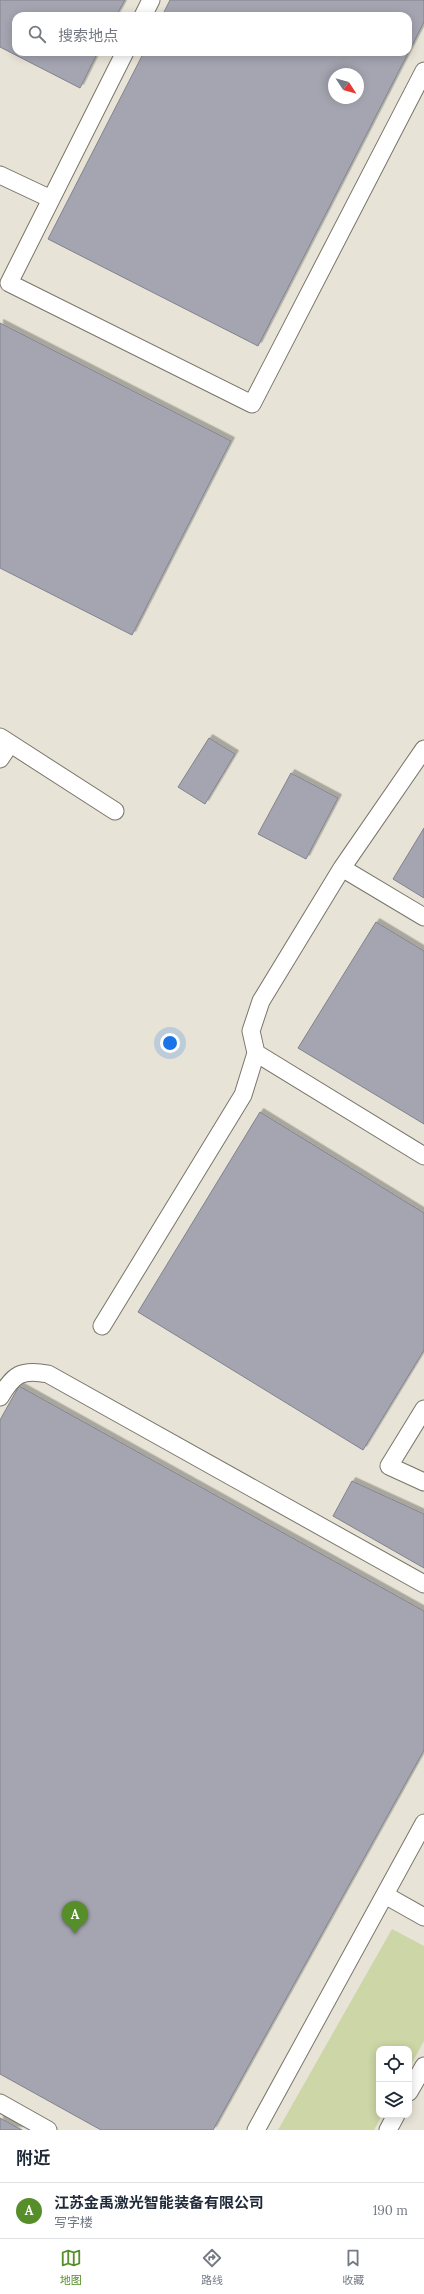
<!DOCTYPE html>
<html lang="zh">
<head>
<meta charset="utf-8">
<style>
  :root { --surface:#fff; --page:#f2f2f3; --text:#1f2937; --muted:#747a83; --line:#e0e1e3; --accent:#568e2a }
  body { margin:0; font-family:Lora,"Noto Sans SC",serif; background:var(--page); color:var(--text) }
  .controls { position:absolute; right:12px; bottom:12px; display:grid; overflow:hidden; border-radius:8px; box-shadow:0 2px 10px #0003 }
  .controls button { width:36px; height:36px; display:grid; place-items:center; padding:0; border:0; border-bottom:1px solid var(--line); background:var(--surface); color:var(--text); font:20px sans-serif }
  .compass { position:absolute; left:328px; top:68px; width:36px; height:36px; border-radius:50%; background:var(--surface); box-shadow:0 2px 10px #0003; rotate:126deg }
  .you { position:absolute; left:170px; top:1043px; width:14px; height:14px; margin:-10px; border:3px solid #fff; border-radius:50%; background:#1a73e8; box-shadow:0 0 0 6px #1a73e833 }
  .badge { display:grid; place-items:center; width:26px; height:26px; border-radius:50%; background:var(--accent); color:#fff; font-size:13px; font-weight:700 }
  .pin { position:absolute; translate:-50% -33px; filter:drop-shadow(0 1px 2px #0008) }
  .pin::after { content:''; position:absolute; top:21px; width:14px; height:12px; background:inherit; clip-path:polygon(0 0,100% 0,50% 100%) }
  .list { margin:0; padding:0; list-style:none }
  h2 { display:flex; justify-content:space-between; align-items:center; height:52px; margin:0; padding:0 16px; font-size:17px }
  h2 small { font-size:13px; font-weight:400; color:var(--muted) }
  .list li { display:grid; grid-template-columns:26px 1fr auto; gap:12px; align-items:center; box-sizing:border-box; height:56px; padding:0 16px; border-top:1px solid var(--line) }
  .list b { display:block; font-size:15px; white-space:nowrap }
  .list p { margin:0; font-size:13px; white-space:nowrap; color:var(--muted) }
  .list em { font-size:13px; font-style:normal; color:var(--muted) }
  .icon { flex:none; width:22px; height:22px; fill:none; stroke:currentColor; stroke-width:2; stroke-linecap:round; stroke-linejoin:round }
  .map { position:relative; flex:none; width:424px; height:2130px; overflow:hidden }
  .search { position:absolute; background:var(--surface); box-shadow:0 2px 10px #0003; left:12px; right:12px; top:12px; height:44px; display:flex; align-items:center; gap:10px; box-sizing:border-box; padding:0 14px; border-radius:12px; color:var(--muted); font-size:15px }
  .sheet { height:108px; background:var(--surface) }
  nav { display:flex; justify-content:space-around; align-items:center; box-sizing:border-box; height:56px; border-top:1px solid var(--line); background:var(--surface); font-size:11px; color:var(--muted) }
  nav a { display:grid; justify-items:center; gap:2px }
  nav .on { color:var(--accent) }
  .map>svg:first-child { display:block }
</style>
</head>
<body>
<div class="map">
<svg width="424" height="2130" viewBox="0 0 424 2130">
  <defs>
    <filter id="shadow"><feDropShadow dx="3.5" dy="-3.5" stdDeviation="0" flood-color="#0004"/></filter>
  </defs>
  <rect width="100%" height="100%" fill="#e7e3d6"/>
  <path fill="#cdd6a6" d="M392 1929 424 1946V2041L409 2068V2049H379V2115H382L374 2130H278Z"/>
  <path fill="#a4a5b1" stroke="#82838f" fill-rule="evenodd" filter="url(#shadow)" d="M0 0H125L116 16H16V52H98L80 88 0 47Z
    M170 0H424V22L258 346 48 239 144 52H408V16H162ZM334 74H358V98H334Z
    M0 323 231 441 132 635 0 568Z
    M209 738 235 754 205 804 178 787Z
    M291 773 338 798 306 859 258 834Z
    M424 828V898L393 879Z
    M376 922 424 951V1124L298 1048Z
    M260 1112 424 1213V1350L363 1450 138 1312Z
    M19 1386 424 1611V1750L213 2130H101L0 2074V1420Z
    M352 1481 424 1514V1568L333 1516Z
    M0 2118 22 2130H0Z"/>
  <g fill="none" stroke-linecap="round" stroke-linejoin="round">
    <defs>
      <path id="service" d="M143 16 151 0
        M125 52 9 283 252 404 424 71
        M0 175 51 199
        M0 737 115 811
        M0 759 10 744
        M342 868 424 917
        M256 1053 424 1156
        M102 1326 243 1095 256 1053 251 1031 261 1001 342 868 424 749
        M0 1397C14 1374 21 1369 48 1374L424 1584
        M424 1409 389 1466 424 1482
        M385 1895 424 1917
        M409 2092 424 2066
        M0 2103 48 2130
        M256 2130 424 1823
        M388 2130 396 2115"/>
    </defs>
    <use href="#service" stroke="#7a756a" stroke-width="19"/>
    <use href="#service" stroke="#fff" stroke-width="17"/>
  </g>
</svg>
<div class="controls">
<button><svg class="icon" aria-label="locate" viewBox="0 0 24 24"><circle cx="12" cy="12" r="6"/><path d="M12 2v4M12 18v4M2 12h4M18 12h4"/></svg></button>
<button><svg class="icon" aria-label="layers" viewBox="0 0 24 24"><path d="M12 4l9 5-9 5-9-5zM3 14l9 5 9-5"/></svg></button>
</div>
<svg class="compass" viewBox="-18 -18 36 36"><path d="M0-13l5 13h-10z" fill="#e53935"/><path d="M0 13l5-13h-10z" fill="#747a83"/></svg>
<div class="you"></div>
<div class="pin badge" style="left:75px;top:1934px">A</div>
<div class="search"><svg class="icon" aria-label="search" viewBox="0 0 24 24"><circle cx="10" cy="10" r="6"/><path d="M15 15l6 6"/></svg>搜索地点</div>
</div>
<section class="sheet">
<h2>附近<small></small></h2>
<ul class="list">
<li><span class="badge">A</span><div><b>江苏金禹激光智能装备有限公司</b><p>写字楼</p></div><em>190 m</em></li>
</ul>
</section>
<nav>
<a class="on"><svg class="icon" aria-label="map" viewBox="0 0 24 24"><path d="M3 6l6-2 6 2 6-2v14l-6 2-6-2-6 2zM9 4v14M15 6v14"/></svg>地图</a>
<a><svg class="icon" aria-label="directions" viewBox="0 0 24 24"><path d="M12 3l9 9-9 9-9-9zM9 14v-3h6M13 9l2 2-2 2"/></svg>路线</a>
<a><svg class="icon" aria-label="saved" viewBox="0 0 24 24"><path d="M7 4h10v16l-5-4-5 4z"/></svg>收藏</a>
</nav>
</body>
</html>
